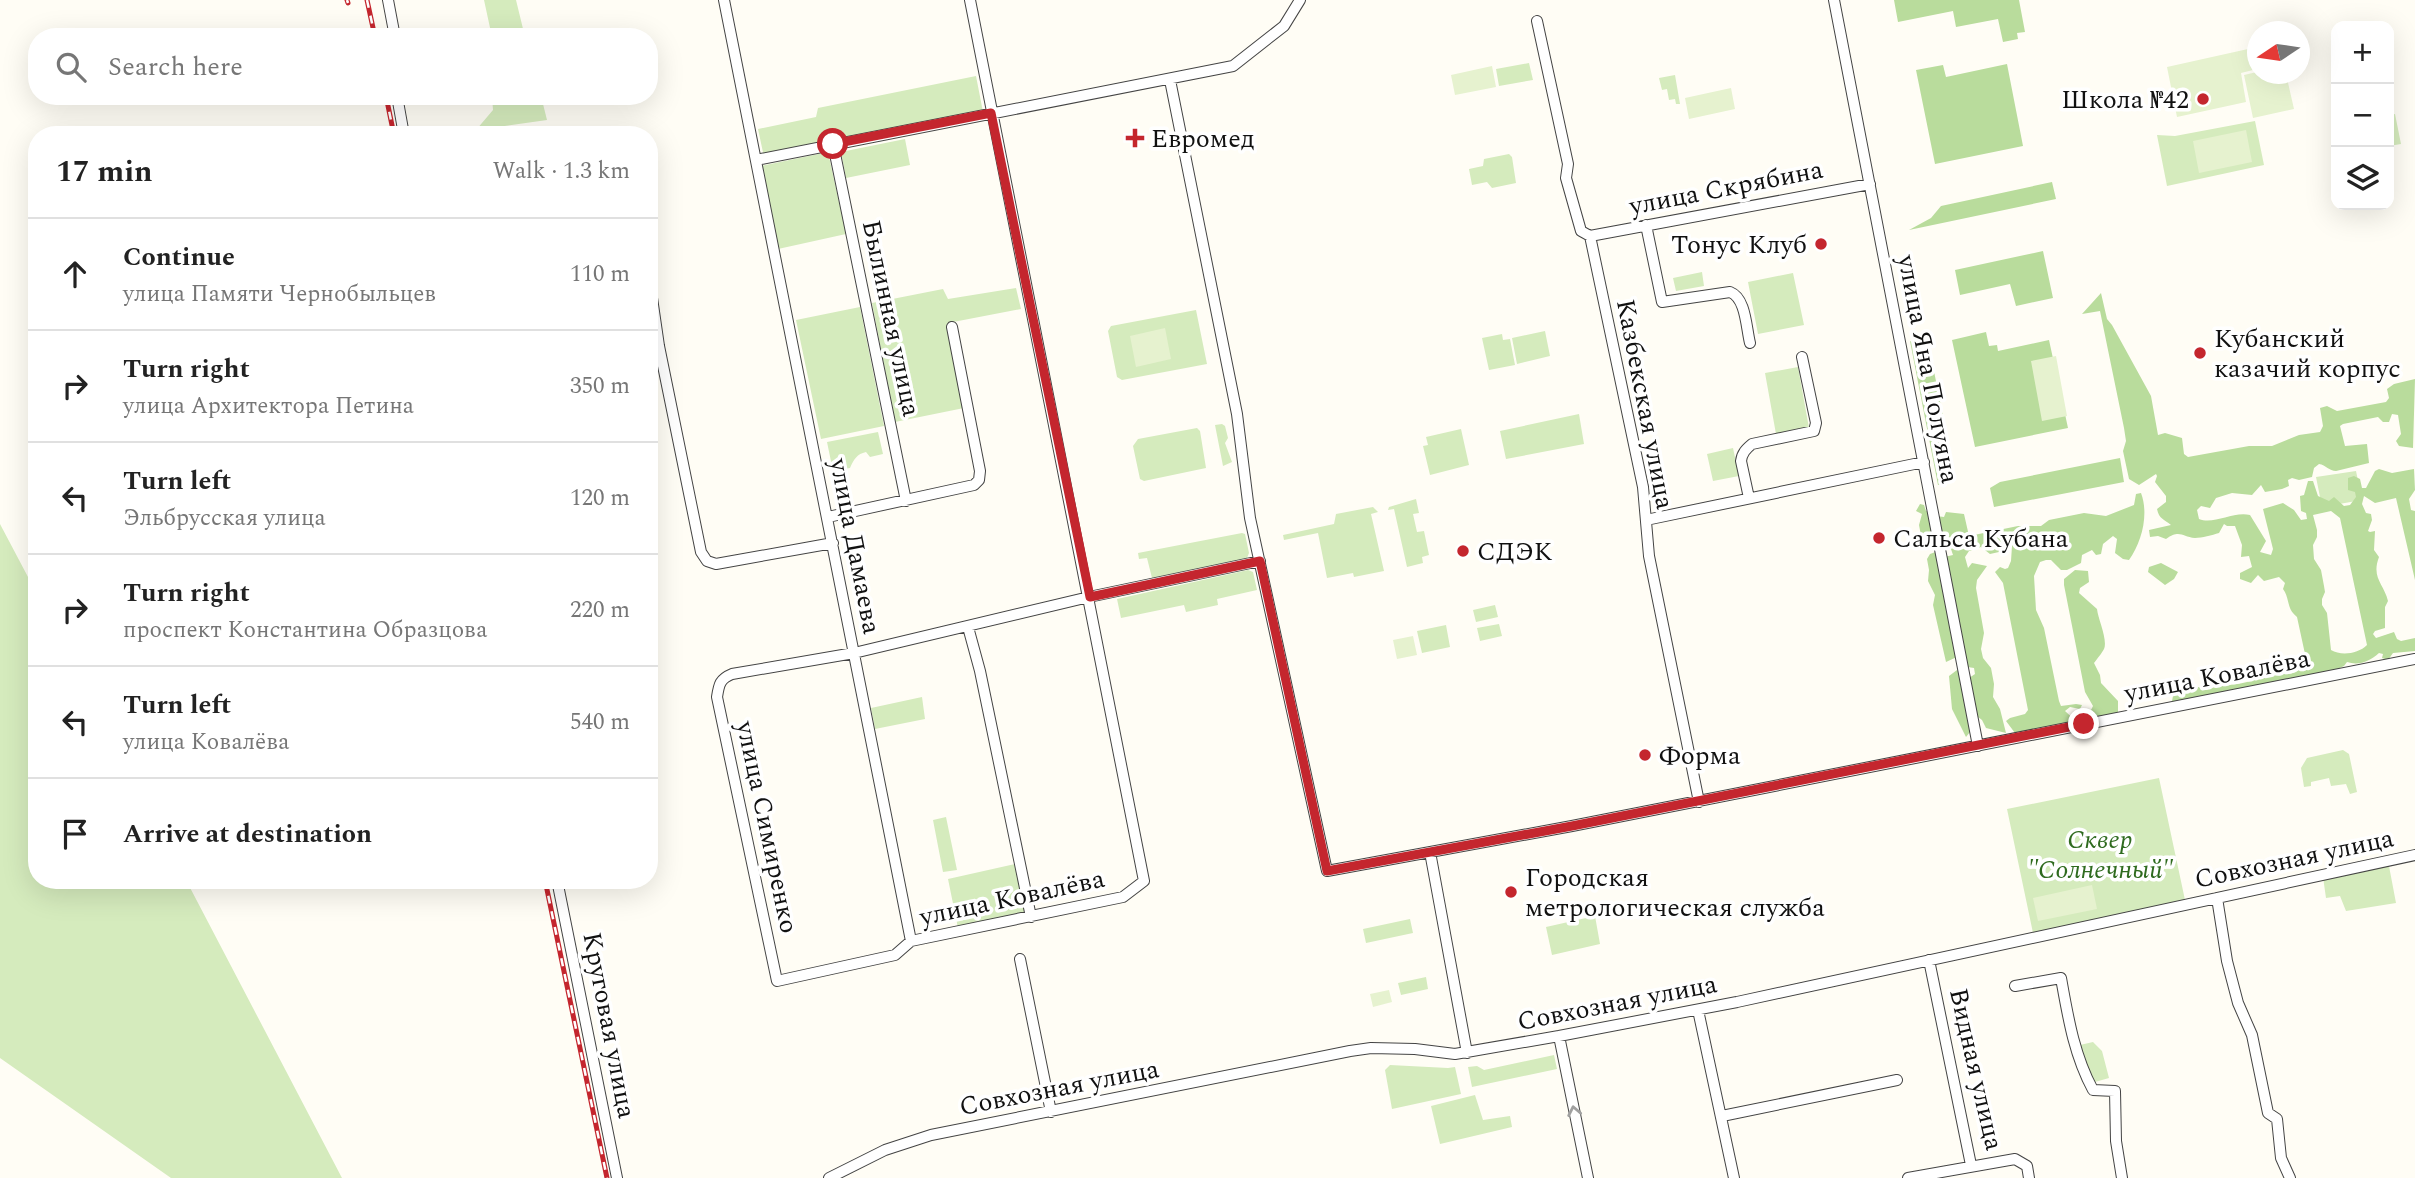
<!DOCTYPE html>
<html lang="en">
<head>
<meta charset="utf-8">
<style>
  :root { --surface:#fff; --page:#f6f6f6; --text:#222; --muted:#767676; --line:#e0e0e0 }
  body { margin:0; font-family:Spectral,serif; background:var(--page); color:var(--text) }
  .controls { position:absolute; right:21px; top:21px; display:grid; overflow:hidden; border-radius:14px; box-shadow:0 7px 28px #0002 }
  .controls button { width:63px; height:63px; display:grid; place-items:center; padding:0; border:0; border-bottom:2px solid var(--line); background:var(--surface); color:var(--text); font:35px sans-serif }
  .compass { position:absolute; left:2247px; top:21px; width:63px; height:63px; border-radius:50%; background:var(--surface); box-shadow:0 7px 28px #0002; rotate:257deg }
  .stop { position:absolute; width:21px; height:21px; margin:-16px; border:5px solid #c4262e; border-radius:50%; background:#fff }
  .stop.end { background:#c4262e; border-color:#fff; box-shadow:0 2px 7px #0008 }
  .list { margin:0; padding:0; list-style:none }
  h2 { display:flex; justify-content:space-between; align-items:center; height:91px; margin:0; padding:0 28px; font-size:30px }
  h2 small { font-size:23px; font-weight:400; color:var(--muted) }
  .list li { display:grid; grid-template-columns:46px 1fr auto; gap:21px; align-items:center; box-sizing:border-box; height:112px; padding:0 28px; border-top:2px solid var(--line) }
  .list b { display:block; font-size:26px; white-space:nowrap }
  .list p { margin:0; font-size:23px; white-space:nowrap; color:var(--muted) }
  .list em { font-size:23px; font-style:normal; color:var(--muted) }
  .icon { flex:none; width:38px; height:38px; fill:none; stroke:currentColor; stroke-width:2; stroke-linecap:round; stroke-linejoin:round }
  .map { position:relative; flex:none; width:2415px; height:1178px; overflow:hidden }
  .search { position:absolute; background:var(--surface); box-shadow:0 7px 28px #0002; left:28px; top:28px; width:630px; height:77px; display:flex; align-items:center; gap:18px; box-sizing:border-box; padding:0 24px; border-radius:28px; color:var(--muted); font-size:26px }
  .panel { position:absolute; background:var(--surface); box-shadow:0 7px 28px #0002; left:28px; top:126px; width:630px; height:763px; border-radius:28px }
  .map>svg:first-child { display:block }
</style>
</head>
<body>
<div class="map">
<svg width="2415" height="1178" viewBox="0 0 2415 1178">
  <rect width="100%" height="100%" fill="#fffdf5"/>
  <path fill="#d5ebbd" d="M484 0H516L525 37H492Z
    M1529 63 1533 80 1499 86 1496 69Z
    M1675 75 1680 104H1676L1675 99 1669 100 1667 89 1662 90 1659 78Z
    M976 76 983 112 764 157 758 129 816 117 818 108Z
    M492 96H541L547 120 476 130 493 110Z
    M2395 114 2401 144 2389 146V115Z
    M2255 121 2264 165 2167 186 2157 135 2175 136Z
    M905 139 910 165 846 178 841 152Z
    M828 152 846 234 778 249 761 166Z
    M1509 154 1512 157 1516 183 1492 188 1487 182 1472 185 1469 169 1483 166 1484 159Z
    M1702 272 1704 286 1676 291 1673 278Z
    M1793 273 1804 325 1758 334 1748 282Z
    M1016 288 1021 309 948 323 964 408 895 422 872 303 943 289 948 299Z
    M860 307 884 426 821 439 796 320Z
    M1196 310 1207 364 1122 380 1117 377 1108 331 1111 326Z
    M1545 331 1550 356 1517 364 1512 338Z
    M1502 334 1503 340 1510 339 1515 365 1489 370 1482 338Z
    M1798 367 1809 428 1776 434 1765 373Z
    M1579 414 1584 444 1506 459 1500 431Z
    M1222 424 1225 426 1228 438 1225 443 1232 462 1223 466 1215 425Z
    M1197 428 1200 431 1206 468 1144 481 1140 479 1133 446 1138 439Z
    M1461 429 1469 465 1430 475 1423 446 1428 445 1426 437Z
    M878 432 883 454 870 457 866 452C857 454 854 459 850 468L833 471 827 442Z
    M1733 448 1739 476 1713 481 1707 454Z
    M2356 471 2362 500 2322 507 2316 477Z
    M1416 499 1419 513 1413 514 1417 532 1424 531 1429 555 1422 557 1423 563 1407 567 1394 509 1388 510 1389 507Z
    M1373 507 1378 512 1371 514 1384 571 1354 577 1353 573 1327 578 1318 533 1284 540 1283 535 1334 524 1336 514Z
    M0 524 37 594V880H186L342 1178H171L0 1058Z
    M1242 533 1245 534 1249 553 1247 558 1152 578 1147 558 1139 559 1138 553Z
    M1248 570 1253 572 1257 590 1217 599 1218 605 1186 612 1184 605 1121 618 1117 599Z
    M1495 605 1498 617 1476 622 1473 610Z
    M1499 624 1502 636 1480 641 1477 628Z
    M1446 625 1450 647 1422 653 1417 631Z
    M922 697 925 719 875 729 871 708Z
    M2343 750 2349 754 2357 792 2350 794 2346 784 2331 786 2329 778 2311 782V786L2304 787 2301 768 2307 758Z
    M2159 778 2185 900 2033 933 2007 809Z
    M946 817 957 870 943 872 933 820Z
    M1015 864 1026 914 958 928 948 879Z
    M2389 866 2396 903 2346 911 2340 896 2326 898 2323 877Z
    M1595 916 1600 944 1552 955 1546 927Z
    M1410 919 1413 933 1366 943 1363 929Z
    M1426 977 1428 989 1401 995 1398 983Z
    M2093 1042 2102 1051 2109 1078 2095 1082 2087 1072 2080 1045Z
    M1554 1055 1557 1069 1472 1087 1468 1067 1477 1066 1484 1070Z
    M1390 1065 1448 1068 1455 1067 1461 1094 1392 1109 1385 1070Z
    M1475 1095 1483 1120 1510 1116 1512 1127 1440 1144 1431 1106Z"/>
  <path fill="#b9dc9c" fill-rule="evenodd" d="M1894 0H2019L2025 32 2017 33 2018 39 2003 42 1998 19 1956 27 1953 11 1898 22Z
    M2007 64 2023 146 1935 164 1916 70 1943 65 1946 77Z
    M2052 182 2056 199 1909 230 1931 218 1941 206Z
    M2043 251 2053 298 2016 306 2010 284 1960 295 1955 270Z
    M2101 293 2107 319 2112 325 2151 396 2158 435 2165 433 2182 438 2184 454 2188 457 2249 446H2272L2299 435 2320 432 2323 426 2320 408 2327 406 2337 411 2386 402 2389 398 2387 389 2394 384 2415 379 2413 448 2399 446 2396 441 2401 434 2398 415 2392 414 2389 422H2383L2378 417 2343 424 2340 426 2345 446 2367 444 2369 463 2336 471C2329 471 2326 465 2319 464L2314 468 2312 477 2299 480 2292 478 2288 480 2289 486 2282 489 2265 492 2261 485 2252 495 2232 493 2216 498 2210 508 2201 506 2197 510 2199 519C2214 525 2233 511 2250 515L2266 541 2260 552 2271 555 2273 549 2263 509 2283 503 2294 510 2301 520 2307 519 2306 513 2301 511 2300 496 2304 495 2308 481H2313L2318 496 2329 501 2334 497 2344 506 2350 505 2356 497 2355 492 2348 490V478L2354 476 2360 479 2362 488H2366L2375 471 2379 469 2392 473 2414 469 2415 490 2409 499 2411 510 2415 511V580L2396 498 2375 503 2364 496 2362 504 2366 513 2371 514 2372 520 2368 531 2370 532 2375 531 2374 550 2379 557C2371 578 2384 584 2388 601L2385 607V628L2375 631 2373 634 2376 638 2394 632 2397 639 2401 641 2415 638V651L2393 653 2388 660 2382 658 2383 654 2379 653C2370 661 2359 666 2347 662L2344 666 2331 672 2175 704 2172 701 2173 696 2168 691 2146 696 2140 694 2146 689 2158 685 2188 683 2206 690C2220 684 2235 686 2251 681 2258 679 2264 672 2272 672 2287 672 2288 679 2304 666L2305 654 2297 617C2286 609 2290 598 2283 589L2285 583 2279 577 2264 581 2258 575 2251 583 2240 579V573L2252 567 2249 556 2241 557 2242 545 2235 526H2227L2224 524 2219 533C2212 535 2202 538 2195 538 2182 537 2180 529 2166 539L2158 536 2150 537 2149 530 2171 525C2164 519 2159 519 2157 509L2166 502V496L2155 482 2157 476 2156 474 2139 485 2129 479 2123 451 2126 441 2124 428 2100 311 2082 314ZM2331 511 2340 518 2367 645C2358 654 2341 656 2331 650L2327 613 2322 605V599L2325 592 2324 586 2321 570 2314 559 2313 545 2317 537V530L2313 515Z
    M1986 332 1989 346 1997 345 1998 351 2049 340 2068 428 1975 447 1952 340Z
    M1910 341 1920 347 1929 346 1955 477 1946 484 1938 485Z
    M2120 458 2124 482 1994 507 1990 488 2000 482Z
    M2141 493C2149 514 2142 542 2129 560L2123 559 2115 553 2117 539 2113 536 2103 544 2101 554 2096 555 2092 550 2082 555 2081 563 2067 570H2061L2051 560H2046L2040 562 2034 576 2036 610 2044 628 2059 701 2061 706 2076 704 2082 705 2080 709 2070 707 2065 711 2077 722 2066 725 2062 723 2044 729 2015 733 2006 721 2010 718 2025 714 2028 710 2003 583 1995 572 2000 567 2005 569 2008 568 2011 561 2012 546 2008 544 1999 552 1990 554 1981 547 1969 551 1965 557 1968 568 1972 563 1987 566 1977 580 1976 588 1984 633 1981 649 1983 658 1991 668 1994 684 1993 697 2000 709 2006 733 1986 728 1982 720 1974 714 1970 732 1966 737 1952 709 1949 676 1957 670 1966 680 1975 674 1974 668 1961 666 1959 656 1946 662 1933 605 1935 595 1928 581 1929 570 1927 559 1930 554 1941 550 1944 557 1953 555 1950 546 1932 534 1930 540 1922 541 1919 525 1922 514 1916 511 1920 504 1924 505 1926 511 1934 512 1936 516 1944 517 1946 512 1964 514 1969 536 2018 526H2041L2049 520 2084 513 2106 516 2134 505 2136 494Z
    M2161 563 2178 572 2174 579 2165 585 2148 572 2149 567Z
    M2075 570 2088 571 2089 582 2080 588 2079 593 2097 609C2098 619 2108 640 2104 649 2102 653 2097 659 2094 663L2100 675 2101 683 2118 701V713L2096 720 2087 718 2093 706 2085 692 2064 585V579Z"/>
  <path fill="#e6f2cf" d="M2257 47V69L2241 73 2246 102 2177 117 2167 67Z
    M1492 66 1496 87 1455 95 1451 75Z
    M2257 72 2286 74 2294 109 2253 118 2244 75Z
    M1731 88 1735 109 1689 119 1685 98Z
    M2246 130 2252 162 2199 173 2193 141Z
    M1165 328 1171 359 1136 367 1130 336Z
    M2056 356 2067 416 2042 421 2031 361Z
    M1413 636 1417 655 1397 659 1393 640Z
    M2092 885 2097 909 2038 921 2033 898Z
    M1389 990 1392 1002 1373 1007 1370 994Z"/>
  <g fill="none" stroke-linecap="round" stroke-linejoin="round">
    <defs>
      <path id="street" d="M388 0 395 37
        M724 0 911 941
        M970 0 1144 881 1123 897 911 941 895 955 777 981 717 697C719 684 720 679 732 674L854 653 1089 597 1260 561
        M1834 0 1978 746
        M1537 21 1568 164 1566 178 1581 231 1590 236 1643 487 1649 556 1699 802
        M1170 80 1237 414 1250 518 1327 871 1572 826 2415 659
        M397 96 404 135
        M833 144 906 501
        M756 160 1233 66 1284 26 1300 0
        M1646 225 1662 302 1730 292C1746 298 1746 327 1750 343
        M1590 236 1870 184
        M649 277 659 346 701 552 707 561 716 564 833 543
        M1749 498 1741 461C1742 453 1746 449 1752 444L1814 431 1816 423 1802 357
        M828 517 974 485 979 480 980 471 952 327
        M1646 520 1924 462
        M968 627 980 671 1031 917
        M1430 852 1467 1053
        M557 880 617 1178
        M2217 898 2227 961 2238 1003 2252 1035 2268 1113 2277 1119 2281 1158 2290 1178
        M1020 959 1051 1112
        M1929 960 1971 1165
        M2015 986 2061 978C2068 1017 2074 1055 2093 1090L2115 1091 2116 1141 2122 1178
        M1698 1010 1734 1178
        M1559 1036 1588 1178
        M1722 1116 1897 1080
        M829 1178 885 1150 931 1135 1350 1051 1371 1048 1415 1049 1455 1054 1559 1036 1737 1002 2415 855
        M1908 1178 2015 1159 2027 1166 2029 1178"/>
    </defs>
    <use href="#street" stroke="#444" stroke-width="12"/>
    <use href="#street" stroke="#fff" stroke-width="10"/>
    <defs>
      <path id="rail" d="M347 0 348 3
        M367 0 375 37
        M386 96 394 135
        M545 880 607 1178"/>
    </defs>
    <use href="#rail" stroke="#c4262e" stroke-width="5"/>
    <use href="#rail" stroke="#fff" stroke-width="2.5" stroke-dasharray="8" stroke-linecap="butt"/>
  </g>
  <defs><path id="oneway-chevron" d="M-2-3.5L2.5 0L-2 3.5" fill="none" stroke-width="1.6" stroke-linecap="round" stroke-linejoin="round" transform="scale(1.75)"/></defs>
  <use stroke="#a0a0a0" href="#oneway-chevron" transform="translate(1574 1111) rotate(-101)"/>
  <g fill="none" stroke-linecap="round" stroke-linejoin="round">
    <path stroke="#c4262e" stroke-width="9" d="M833 144 991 113 1090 597 1260 561 1327 871 1572 826 2084 724"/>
  </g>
  <g fill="#c4262e" stroke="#fff" stroke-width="2.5">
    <circle cx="2203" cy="99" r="7"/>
    <path d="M1131.5 127.5h7v7h7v7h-7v7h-7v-7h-7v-7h7z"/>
    <circle cx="1821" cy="244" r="7"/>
    <circle cx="2200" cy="353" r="7"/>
    <circle cx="1879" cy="538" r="7"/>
    <circle cx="1463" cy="551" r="7"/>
    <circle cx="1645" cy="755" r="7"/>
    <circle cx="1511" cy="892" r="7"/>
  </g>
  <g text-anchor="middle" stroke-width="7" stroke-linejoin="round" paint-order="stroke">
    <g font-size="26" fill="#111" stroke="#fff" text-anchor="start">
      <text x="2189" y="108" text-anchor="end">Школа №42</text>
      <text x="1151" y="147">Евромед</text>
      <text x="1807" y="253" text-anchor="end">Тонус Клуб</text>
      <text x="2214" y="347">Кубанский<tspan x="2214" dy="30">казачий корпус</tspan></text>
      <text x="1893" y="547">Сальса Кубана</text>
      <text x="1477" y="560">СДЭК</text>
      <text x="1659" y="764">Форма</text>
      <text x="1525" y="886">Городская<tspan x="1525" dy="30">метрологическая служба</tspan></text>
    </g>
    <g font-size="26" fill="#111" stroke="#fff">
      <text transform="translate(1726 187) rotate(-11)" y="9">улица Скрябина</text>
      <text transform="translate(892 318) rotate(78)" y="9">Былинная улица</text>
      <text transform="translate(1929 369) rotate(79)" y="9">улица Яна Полуяна</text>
      <text transform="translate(1646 404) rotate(79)" y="9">Казбекская улица</text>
      <text transform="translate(856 546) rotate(79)" y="9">улица Дамаева</text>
      <text transform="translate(2217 675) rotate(-11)" y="9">улица Ковалёва</text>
      <text transform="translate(768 827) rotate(78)" y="9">улица Симиренко</text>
      <text transform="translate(2294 858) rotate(-12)" y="9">Совхозная улица</text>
      <text transform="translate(1012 897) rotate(-12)" y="9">улица Ковалёва</text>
      <text transform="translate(1617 1002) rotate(-11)" y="9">Совхозная улица</text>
      <text transform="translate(610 1025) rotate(79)" y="9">Круговая улица</text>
      <text transform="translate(1977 1069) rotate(77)" y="9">Видная улица</text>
      <text transform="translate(1059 1087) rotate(-11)" y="9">Совхозная улица</text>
    </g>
    <g font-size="26" font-style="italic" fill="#2f6b1f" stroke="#fff">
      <text x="2100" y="848">Сквер<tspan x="2100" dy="30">"Солнечный"</tspan></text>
    </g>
  </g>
</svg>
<div class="controls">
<button>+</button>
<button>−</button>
<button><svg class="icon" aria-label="layers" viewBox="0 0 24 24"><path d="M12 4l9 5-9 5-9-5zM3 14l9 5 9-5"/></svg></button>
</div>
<svg class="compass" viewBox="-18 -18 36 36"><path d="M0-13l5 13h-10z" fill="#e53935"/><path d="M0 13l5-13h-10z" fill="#767676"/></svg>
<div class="stop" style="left:833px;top:144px"></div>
<div class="stop end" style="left:2084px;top:724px"></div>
<div class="search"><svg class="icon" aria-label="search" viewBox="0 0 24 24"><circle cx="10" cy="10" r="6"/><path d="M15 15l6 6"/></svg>Search here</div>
<section class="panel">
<h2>17 min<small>Walk · 1.3 km</small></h2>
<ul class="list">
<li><svg class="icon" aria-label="ahead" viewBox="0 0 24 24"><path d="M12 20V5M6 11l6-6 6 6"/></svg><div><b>Continue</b><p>улица Памяти Чернобыльцев</p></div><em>110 m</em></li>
<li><svg class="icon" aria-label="right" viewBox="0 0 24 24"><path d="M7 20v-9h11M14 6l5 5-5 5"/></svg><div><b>Turn right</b><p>улица Архитектора Петина</p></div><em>350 m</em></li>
<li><svg class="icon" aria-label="left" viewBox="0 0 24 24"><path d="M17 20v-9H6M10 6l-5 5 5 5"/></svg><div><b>Turn left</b><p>Эльбрусская улица</p></div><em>120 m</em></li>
<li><svg class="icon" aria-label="right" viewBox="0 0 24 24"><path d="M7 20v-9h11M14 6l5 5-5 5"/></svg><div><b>Turn right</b><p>проспект Константина Образцова</p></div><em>220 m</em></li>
<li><svg class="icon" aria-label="left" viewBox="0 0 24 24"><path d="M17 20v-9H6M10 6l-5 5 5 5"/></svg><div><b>Turn left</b><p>улица Ковалёва</p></div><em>540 m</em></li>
<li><svg class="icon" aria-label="arrive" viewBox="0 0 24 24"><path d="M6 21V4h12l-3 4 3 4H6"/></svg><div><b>Arrive at destination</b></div></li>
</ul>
</section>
</div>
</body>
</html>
